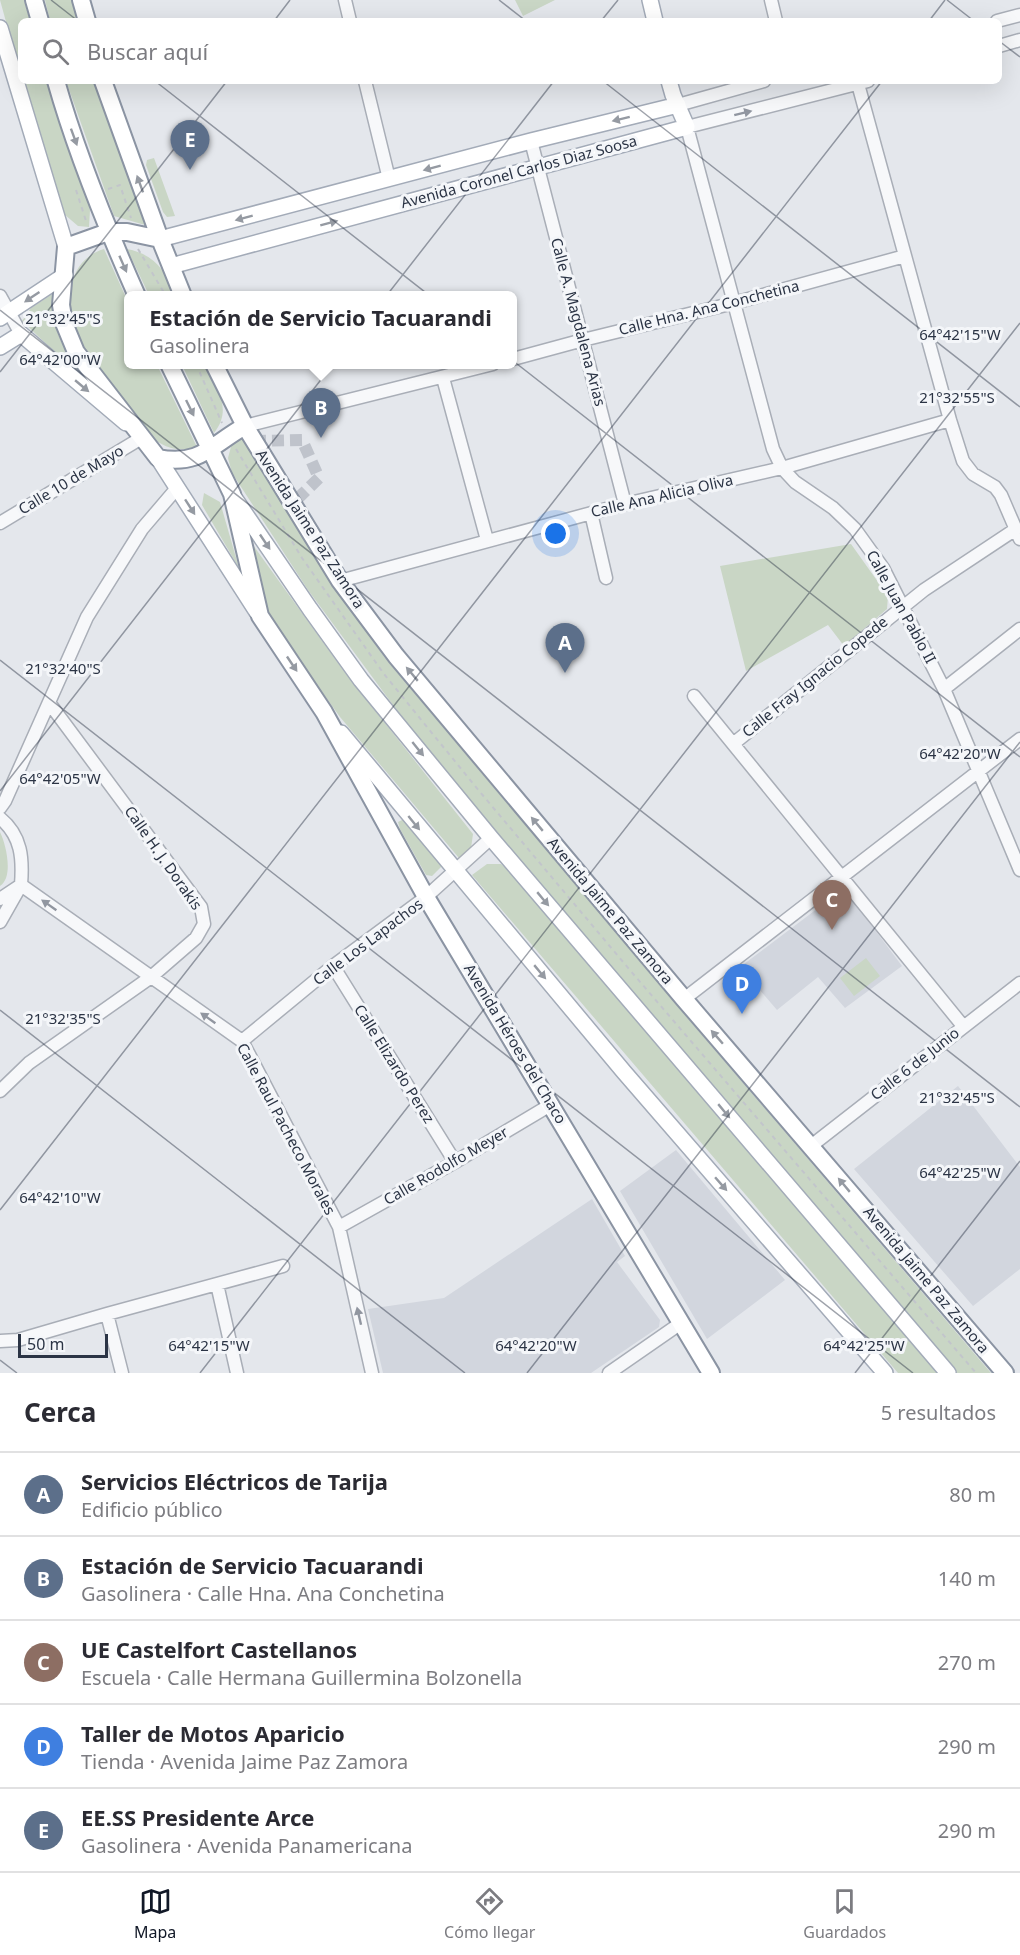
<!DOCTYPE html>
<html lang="es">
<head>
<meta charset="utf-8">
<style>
  :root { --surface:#fff; --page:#f7f7f7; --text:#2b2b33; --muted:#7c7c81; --line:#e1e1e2; --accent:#111827 }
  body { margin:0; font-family:"Noto Sans",sans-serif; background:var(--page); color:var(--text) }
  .scale { position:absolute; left:18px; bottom:15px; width:90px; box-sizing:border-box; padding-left:6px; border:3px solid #2b3445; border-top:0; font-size:16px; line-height:21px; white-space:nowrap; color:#2b3445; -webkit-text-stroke:4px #f4f6f9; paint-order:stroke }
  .you { position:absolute; left:556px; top:534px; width:21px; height:21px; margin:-15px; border:4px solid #fff; border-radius:50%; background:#1a73e8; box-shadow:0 0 0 9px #1a73e833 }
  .badge { display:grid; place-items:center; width:39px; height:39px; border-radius:50%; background:var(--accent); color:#fff; font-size:20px; font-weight:700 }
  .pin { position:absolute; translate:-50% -50px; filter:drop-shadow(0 2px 3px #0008) }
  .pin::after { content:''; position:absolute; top:32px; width:21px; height:18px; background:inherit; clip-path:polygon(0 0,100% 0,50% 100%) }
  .popup { position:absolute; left:124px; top:291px; width:393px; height:78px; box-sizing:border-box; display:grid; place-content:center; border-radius:9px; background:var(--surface); filter:drop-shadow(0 2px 4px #0005); font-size:20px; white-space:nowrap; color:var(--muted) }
  .popup b { font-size:22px; color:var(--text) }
  .popup::after { content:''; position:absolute; left:50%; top:100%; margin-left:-12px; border:12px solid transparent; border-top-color:var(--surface) }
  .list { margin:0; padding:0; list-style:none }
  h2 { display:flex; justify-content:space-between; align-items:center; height:78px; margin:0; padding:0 24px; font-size:26px }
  h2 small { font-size:20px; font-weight:400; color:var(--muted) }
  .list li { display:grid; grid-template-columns:39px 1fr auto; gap:18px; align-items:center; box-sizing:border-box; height:84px; padding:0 24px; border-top:2px solid var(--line) }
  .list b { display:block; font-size:22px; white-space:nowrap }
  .list p { margin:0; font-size:20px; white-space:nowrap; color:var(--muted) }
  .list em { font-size:20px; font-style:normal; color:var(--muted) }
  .icon { flex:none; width:33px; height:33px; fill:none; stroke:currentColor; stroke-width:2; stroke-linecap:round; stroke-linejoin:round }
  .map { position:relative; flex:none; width:1020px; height:1373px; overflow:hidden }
  .search { position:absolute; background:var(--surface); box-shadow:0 6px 24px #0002; left:18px; right:18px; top:18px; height:66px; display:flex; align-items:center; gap:15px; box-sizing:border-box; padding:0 21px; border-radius:9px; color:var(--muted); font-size:22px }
  .sheet { height:498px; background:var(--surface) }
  nav { display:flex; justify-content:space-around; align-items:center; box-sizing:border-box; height:84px; border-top:2px solid var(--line); background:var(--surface); font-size:16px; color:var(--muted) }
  nav a { display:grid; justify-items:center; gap:3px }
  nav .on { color:var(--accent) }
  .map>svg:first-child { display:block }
</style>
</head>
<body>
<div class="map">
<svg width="1020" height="1373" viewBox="0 0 1020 1373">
  <rect width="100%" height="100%" fill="#e4e7ec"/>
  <path fill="#d2d6de" d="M838 893 848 894 902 966 845 1008 818 977 777 1010 740 967Z
    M958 1086 1020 1167V1269L973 1306 854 1169Z
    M676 1150 785 1280 707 1339 620 1191Z
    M592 1199 625 1256 617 1262 660 1320 659 1327 591 1373H383L368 1309 444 1298Z"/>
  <path fill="#c9d6c5" d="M0 0H24L30 21H21V76Z
    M45 0H72L77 21H50Z
    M515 0H555L523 16Z
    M22 81H48L87 197 90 210 89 227 78 226 64 214Z
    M66 81H95L145 225 114 216Z
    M154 158 175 216 167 217 163 212 146 165 147 160Z
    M104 249 129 304V364L157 365 197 447C177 452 167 449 151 437 130 410 75 349 70 318 69 307 71 295 72 285 75 267 87 254 104 249Z
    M127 249C156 255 164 270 176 295H149Z
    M54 293C54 300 53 309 54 317 56 342 78 369 93 388L22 321 31 308Z
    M182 365H206C217 388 233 409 214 433Z
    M243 438 326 575 385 658 685 1015 991 1373H957L464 797 393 705 308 590 232 473 228 458 232 443Z
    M204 493 220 502 239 568 202 505Z
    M250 541 346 674 473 834 471 848 459 858 340 717 269 618Z
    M851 544 888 596 887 609 844 646 828 625 746 671 720 566Z
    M404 819 442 866 432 876 426 875 400 829 398 822Z
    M0 832C6 844 14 877 0 886Z
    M487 864H501L512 873 937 1373H898L472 875Z
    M866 958 880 976 854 996 840 978Z"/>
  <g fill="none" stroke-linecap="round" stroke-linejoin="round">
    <path stroke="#bfc3cb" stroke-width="12" stroke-dasharray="12 6" stroke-linecap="butt" d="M254 441 302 440 319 478 292 504"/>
    <defs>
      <path id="minor" d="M345 0 350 21
        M771 0 776 21
        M997 21 1020 15
        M999 46 1020 40
        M365 81 389 179
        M868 81 687 127 773 449 782 468 795 482 833 508 855 529 883 568 944 689 1020 870
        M858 84 950 420 963 461 973 474 995 487 1001 495 1020 539
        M678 105 764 81
        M531 141 625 504
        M0 296 21 334
        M513 359 583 340 734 303 905 256
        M443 378 487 540
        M245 426 493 364
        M591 513 606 578
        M0 523 143 437
        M340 581 625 504 782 468 950 420
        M944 689 1020 629
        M694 696 963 1026
        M733 744 924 590 1016 529
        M0 808 5 801 87 617 142 529 177 488
        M0 818C22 836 23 859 21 885L0 899
        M0 922 21 885 242 1041 339 1227 372 1373
        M333 966 455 1162
        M684 999 1020 739
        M242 1041 333 966 426 897 491 838
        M0 1091 29 1063 151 977 196 938 204 924 201 907 50 704
        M811 1146 1020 983
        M339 1227 455 1162 552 1104
        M217 1284 237 1373
        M107 1314 122 1373
        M0 1341 18 1340 107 1314 283 1266
        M609 1373 681 1323"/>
      <path id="major" d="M650 0 655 21
        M0 28 66 247
        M160 239 531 141 678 105
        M171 266 687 127 673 95 669 81
        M0 318 65 275
        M0 347 21 334 126 423
        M158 458 257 612
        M233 496 310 609 361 680 491 838 948 1373
        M341 733 624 1072 885 1373"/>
      <path id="highway" d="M34 0 40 21
        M81 0 87 21
        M56 81C77 155 106 226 137 296
        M103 81 160 239 183 296
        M160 239 127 232H108L66 247 61 305 64 323 76 352 158 458C201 466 211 445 245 426
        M169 364 232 494 260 616 324 712 426 897 711 1373
        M214 364 245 426 340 581 396 656 684 999 1005 1373"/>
    </defs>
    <use href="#minor" stroke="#a9aeb7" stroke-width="15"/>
    <use href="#major" stroke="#a3abb8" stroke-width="18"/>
    <use href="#highway" stroke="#8b94a3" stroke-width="20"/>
    <path stroke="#c2c5cb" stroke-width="2" stroke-dasharray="4.5 4.5" stroke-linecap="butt" d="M108 189 120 185 131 218
      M76 190 87 224
      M138 249 166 296
      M196 364 222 423
      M236 449 302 558 384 674 475 786 629 969 976 1373"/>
    <use href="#minor" stroke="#f7f8fa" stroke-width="12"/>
    <use href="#major" stroke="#fff" stroke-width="15"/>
    <use href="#highway" stroke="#fff" stroke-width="16"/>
  </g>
  <defs><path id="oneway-solid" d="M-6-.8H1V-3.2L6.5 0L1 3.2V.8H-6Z" transform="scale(1.5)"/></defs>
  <g fill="#9196a0">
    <use href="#oneway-solid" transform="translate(743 113) rotate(-14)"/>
    <use href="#oneway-solid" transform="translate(49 905) rotate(-145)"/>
    <use href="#oneway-solid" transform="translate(208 1018) rotate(-145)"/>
    <use href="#oneway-solid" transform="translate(359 1316) rotate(-103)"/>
  </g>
  <g fill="#959aa2">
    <use href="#oneway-solid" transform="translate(621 119) rotate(166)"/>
    <use href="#oneway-solid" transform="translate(74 137) rotate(70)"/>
    <use href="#oneway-solid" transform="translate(432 168) rotate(165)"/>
    <use href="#oneway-solid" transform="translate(140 184) rotate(-110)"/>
    <use href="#oneway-solid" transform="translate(244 218) rotate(165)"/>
    <use href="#oneway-solid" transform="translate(329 223) rotate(-15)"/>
    <use href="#oneway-solid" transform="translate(123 264) rotate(66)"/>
    <use href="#oneway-solid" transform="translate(32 297) rotate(146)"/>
    <use href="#oneway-solid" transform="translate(82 386) rotate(40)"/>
    <use href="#oneway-solid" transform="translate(190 408) rotate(64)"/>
    <use href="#oneway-solid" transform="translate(190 507) rotate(57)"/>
    <use href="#oneway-solid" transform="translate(265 542) rotate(56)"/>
    <use href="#oneway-solid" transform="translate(292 664) rotate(56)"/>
    <use href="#oneway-solid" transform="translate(412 674) rotate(-130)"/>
    <use href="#oneway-solid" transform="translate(418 749) rotate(51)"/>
    <use href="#oneway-solid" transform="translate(414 823) rotate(51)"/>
    <use href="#oneway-solid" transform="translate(537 824) rotate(-130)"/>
    <use href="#oneway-solid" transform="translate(543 899) rotate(50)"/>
    <use href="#oneway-solid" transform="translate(540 972) rotate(50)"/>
    <use href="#oneway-solid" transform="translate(717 1037) rotate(-131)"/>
    <use href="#oneway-solid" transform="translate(724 1111) rotate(50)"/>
    <use href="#oneway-solid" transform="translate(721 1184) rotate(49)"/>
    <use href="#oneway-solid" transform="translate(844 1185) rotate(-130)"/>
  </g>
  <path fill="none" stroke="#2b3445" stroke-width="1.5" stroke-opacity="0.45" d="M51 0 78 21M499 0 526 21M947 0 974 21M274 21 290 0M601 21 618 0M929 21 945 0M999 41 1020 57M155 81 1020 757M603 81 1020 407M0 310 1020 1107M0 372 227 81M0 660 913 1373M0 791 554 81M0 1010 465 1373M0 1210 882 81M0 1360 17 1373M200 1373 1020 323M527 1373 1020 742M855 1373 1020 1161"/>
  <g text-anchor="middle" stroke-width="6" stroke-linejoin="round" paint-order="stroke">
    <g font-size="15" fill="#2b3445" stroke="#f4f6f9">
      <text transform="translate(519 172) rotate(-15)" y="5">Avenida Coronel Carlos Diaz Soosa</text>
      <text transform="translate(709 308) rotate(-14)" y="5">Calle Hna. Ana Conchetina</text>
      <text transform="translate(578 322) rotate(75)" y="5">Calle A. Magdalena Arias</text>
      <text transform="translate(71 480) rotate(-31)" y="5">Calle 10 de Mayo</text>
      <text transform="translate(662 496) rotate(-13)" y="5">Calle Ana Alicia Oliva</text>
      <text transform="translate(310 529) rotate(57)" y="5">Avenida Jaime Paz Zamora</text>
      <text transform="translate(901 607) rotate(61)" y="5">Calle Juan Pablo II</text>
      <text transform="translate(815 677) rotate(-39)" y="5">Calle Fray Ignacio Copede</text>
      <text transform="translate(163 858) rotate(55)" y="5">Calle H. J. Dorakis</text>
      <text transform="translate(610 911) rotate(50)" y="5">Avenida Jaime Paz Zamora</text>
      <text transform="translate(368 942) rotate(-37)" y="5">Calle Los Lapachos</text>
      <text transform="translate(515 1044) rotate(59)" y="5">Avenida Héroes del Chaco</text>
      <text transform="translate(394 1064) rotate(58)" y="5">Calle Elizardo Perez</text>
      <text transform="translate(915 1064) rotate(-38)" y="5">Calle 6 de Junio</text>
      <text transform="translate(286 1129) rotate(62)" y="5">Calle Raul Pacheco Morales</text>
      <text transform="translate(446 1166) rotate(-30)" y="5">Calle Rodolfo Meyer</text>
      <text transform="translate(926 1280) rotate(50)" y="5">Avenida Jaime Paz Zamora</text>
    </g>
  </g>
  <g font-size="15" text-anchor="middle" fill="#2b3445" stroke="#f4f6f9" stroke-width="6" stroke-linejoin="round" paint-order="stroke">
    <text x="63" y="324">21°32'45"S</text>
    <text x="960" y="340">64°42'15"W</text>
    <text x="60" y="365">64°42'00"W</text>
    <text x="957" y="403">21°32'55"S</text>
    <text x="63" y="674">21°32'40"S</text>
    <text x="960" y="759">64°42'20"W</text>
    <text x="60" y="784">64°42'05"W</text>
    <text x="63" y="1024">21°32'35"S</text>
    <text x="957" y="1103">21°32'45"S</text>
    <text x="960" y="1178">64°42'25"W</text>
    <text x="60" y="1203">64°42'10"W</text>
    <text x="209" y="1351">64°42'15"W</text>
    <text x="536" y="1351">64°42'20"W</text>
    <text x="864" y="1351">64°42'25"W</text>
  </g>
</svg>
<div class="scale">50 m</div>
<div class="you"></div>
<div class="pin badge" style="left:565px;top:673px;background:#5c6f8a">A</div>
<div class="pin badge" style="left:321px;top:438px;background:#5c6f8a">B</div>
<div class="popup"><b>Estación de Servicio Tacuarandi</b>Gasolinera</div>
<div class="pin badge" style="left:832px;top:930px;background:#8d6e63">C</div>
<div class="pin badge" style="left:742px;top:1014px;background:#3f7fe0">D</div>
<div class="pin badge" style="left:190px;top:170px;background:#5c6f8a">E</div>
<div class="search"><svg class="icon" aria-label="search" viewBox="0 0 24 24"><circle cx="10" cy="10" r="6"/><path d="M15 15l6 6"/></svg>Buscar aquí</div>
</div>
<section class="sheet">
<h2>Cerca<small>5 resultados</small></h2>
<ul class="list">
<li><span class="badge" style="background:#5c6f8a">A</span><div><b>Servicios Eléctricos de Tarija</b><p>Edificio público</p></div><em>80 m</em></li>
<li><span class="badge" style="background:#5c6f8a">B</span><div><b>Estación de Servicio Tacuarandi</b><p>Gasolinera · Calle Hna. Ana Conchetina</p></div><em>140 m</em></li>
<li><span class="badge" style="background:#8d6e63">C</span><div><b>UE Castelfort Castellanos</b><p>Escuela · Calle Hermana Guillermina Bolzonella</p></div><em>270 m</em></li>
<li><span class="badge" style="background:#3f7fe0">D</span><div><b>Taller de Motos Aparicio</b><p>Tienda · Avenida Jaime Paz Zamora</p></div><em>290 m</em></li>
<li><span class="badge" style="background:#5c6f8a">E</span><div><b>EE.SS Presidente Arce</b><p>Gasolinera · Avenida Panamericana</p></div><em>290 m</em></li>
</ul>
</section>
<nav>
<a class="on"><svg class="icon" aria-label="map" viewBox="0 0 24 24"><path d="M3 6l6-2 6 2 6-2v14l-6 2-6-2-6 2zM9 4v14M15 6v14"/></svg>Mapa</a>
<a><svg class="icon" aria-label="directions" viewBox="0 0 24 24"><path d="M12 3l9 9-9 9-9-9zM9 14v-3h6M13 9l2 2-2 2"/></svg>Cómo llegar</a>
<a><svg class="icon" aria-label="saved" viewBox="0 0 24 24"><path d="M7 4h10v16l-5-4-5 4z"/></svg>Guardados</a>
</nav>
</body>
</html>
